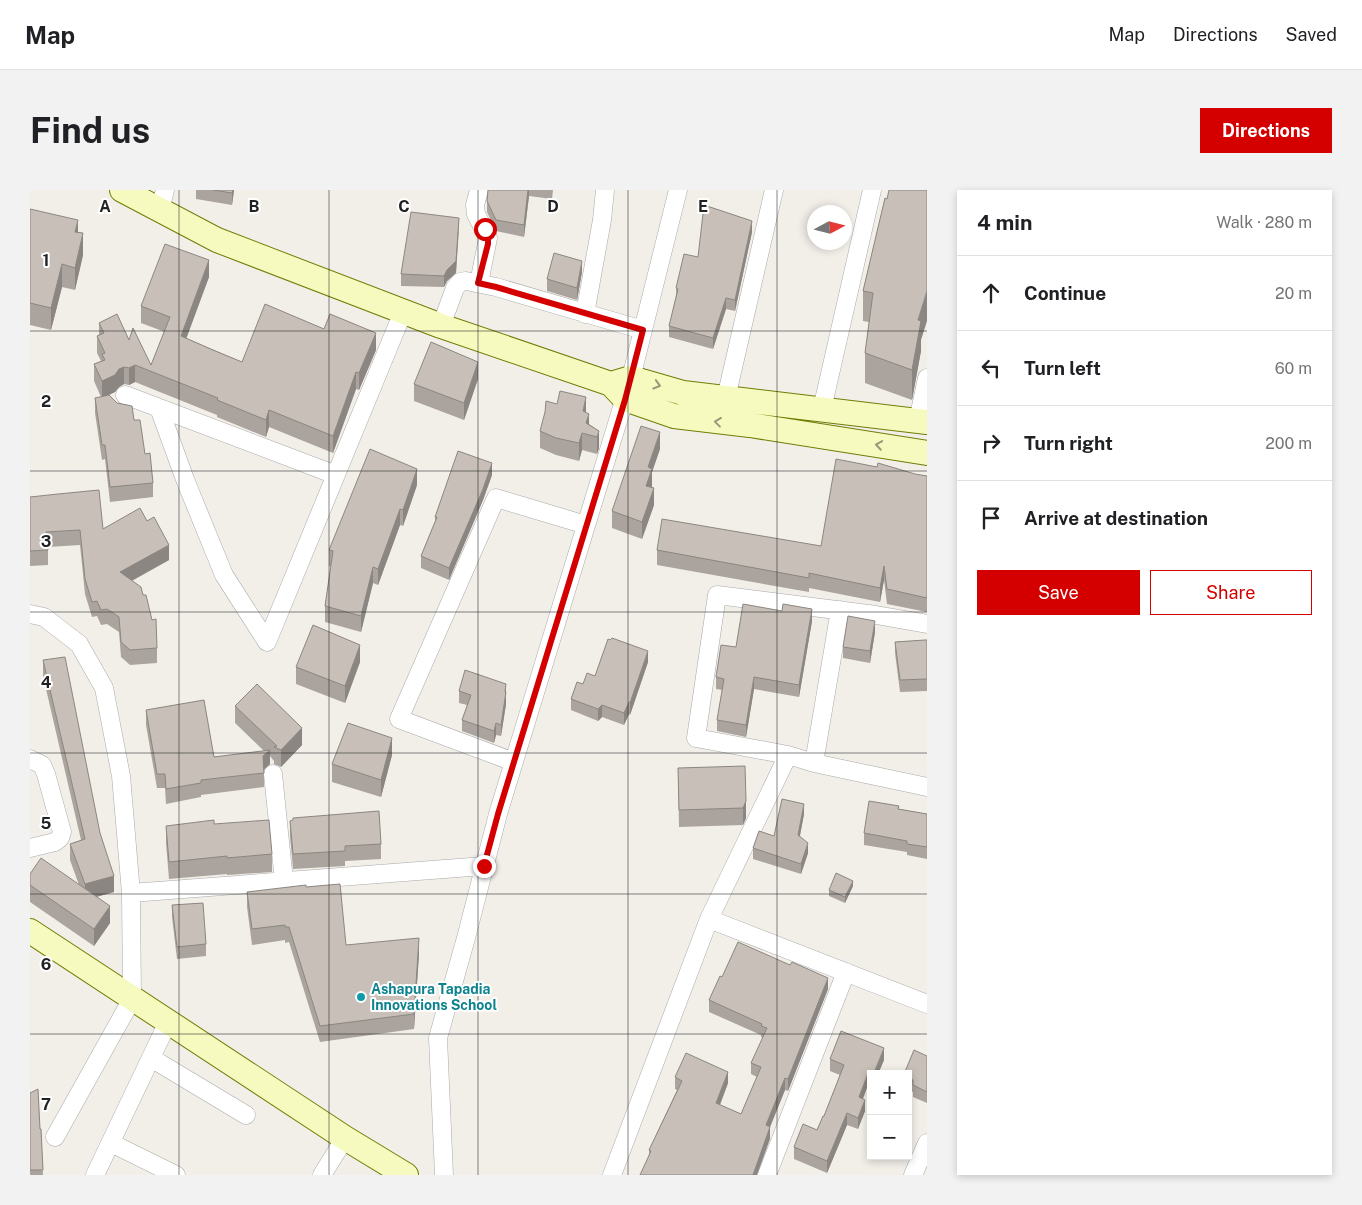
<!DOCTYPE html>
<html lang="en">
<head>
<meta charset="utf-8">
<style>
  :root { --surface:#fff; --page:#f2f2f2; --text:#202124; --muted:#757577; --line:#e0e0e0; --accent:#d40000 }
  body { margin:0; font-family:"Public Sans",sans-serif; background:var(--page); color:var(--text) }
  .controls { position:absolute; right:15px; bottom:15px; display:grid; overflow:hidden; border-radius:0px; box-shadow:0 2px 8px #0003 }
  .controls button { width:45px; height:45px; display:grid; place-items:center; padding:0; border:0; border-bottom:1px solid var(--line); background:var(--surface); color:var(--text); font:25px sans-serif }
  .compass { position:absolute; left:777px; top:15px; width:45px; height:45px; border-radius:50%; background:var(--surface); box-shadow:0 2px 8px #0003; rotate:83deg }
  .stop { position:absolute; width:15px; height:15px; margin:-11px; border:4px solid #d40000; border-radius:50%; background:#fff }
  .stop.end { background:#d40000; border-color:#fff; box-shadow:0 1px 5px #0008 }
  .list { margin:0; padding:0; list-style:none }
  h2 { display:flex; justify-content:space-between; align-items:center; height:65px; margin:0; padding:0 20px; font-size:21px }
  h2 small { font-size:16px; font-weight:400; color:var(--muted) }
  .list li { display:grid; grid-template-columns:32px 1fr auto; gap:15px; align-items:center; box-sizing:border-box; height:75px; padding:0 20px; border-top:1px solid var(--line) }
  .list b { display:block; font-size:19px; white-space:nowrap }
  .list em { font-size:16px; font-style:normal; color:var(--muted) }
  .actions { display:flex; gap:10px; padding:15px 20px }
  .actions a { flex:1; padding:11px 0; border:1px solid var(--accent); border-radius:0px; text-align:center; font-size:18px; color:var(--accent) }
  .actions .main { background:var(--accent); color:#fff }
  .icon { flex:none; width:28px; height:28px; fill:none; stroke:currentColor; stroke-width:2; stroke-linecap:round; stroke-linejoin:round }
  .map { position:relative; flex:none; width:897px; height:985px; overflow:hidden; border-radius:0px }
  header { display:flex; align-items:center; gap:30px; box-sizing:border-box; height:70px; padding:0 25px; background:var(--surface); border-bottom:1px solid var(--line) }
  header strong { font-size:24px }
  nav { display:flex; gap:28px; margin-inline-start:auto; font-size:18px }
  .intro { display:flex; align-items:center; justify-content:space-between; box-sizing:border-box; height:120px; padding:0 30px }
  h1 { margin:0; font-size:35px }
  .button { padding:12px 22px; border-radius:0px; background:var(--accent); color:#fff; font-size:18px; font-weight:700 }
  main { display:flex; gap:30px; padding:0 30px }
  aside { flex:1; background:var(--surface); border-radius:0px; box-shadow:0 2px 8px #0003 }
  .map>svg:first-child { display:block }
</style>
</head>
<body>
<header>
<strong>Map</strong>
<nav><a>Map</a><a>Directions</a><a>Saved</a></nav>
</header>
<div class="intro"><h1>Find us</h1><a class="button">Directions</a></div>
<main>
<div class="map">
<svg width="897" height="985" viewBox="0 0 897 985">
  <rect width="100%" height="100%" fill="#f2efe9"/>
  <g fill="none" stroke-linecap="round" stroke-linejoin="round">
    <defs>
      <path id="street" d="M130 20 135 0
        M449 93 458 48 446 24 445 15 449 0
        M555 124 572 30 575 0
        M411 136 425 98 430 92 436 91 466 97 613 140
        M95 205 306 285
        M696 208 744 0
        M129 218 156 292 194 385 237 452
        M792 219 842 0
        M888 231 897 188
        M0 424 14 427 49 454 74 498 91 586 101 703 102 809 25 947
        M897 434 846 425 687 405 666 548 758 565 784 573 897 597
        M237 452 373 122
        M0 569 12 575 16 584 32 642 30 648 25 652 0 658
        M484 572 369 529 466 308 556 335
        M784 573 810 420
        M243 584 254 691
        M101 703 454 676
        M679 729 897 814
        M121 868 216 925
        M81 953 146 985
        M65 985 138 832
        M292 985 315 948
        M414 985 408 848 436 748 468 624 601 188 648 0
        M582 985 679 729 758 565
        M737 985 816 782
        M883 985 897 953"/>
      <path id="secondary" d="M92 0 187 50 411 136 581 194 595 209 644 226 720 235 897 263
        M581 194 601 188 653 203 897 232
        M0 741 315 948 376 985"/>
    </defs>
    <use href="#street" stroke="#a9a9a9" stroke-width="19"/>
    <use href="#secondary" stroke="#707d05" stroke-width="26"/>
    <use href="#street" stroke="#fff" stroke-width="18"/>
    <use href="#secondary" stroke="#f7fabf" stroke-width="24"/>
  </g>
  <path fill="#aba49e" d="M166 0H204L202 15 166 9Z
    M458 0H523L522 9 499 6 494 47 466 41 457 22V11Z
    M855 8 891 150V161L882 210 835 193V163L839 132 833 131V101Z
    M0 19 48 42 53 65 45 100 32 97 21 140 0 135Z
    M429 40 426 83 417 91 414 97 371 96V84Z
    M722 42 705 121 696 119 683 159 639 147V136L646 106V98L668 67Z
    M552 82 547 110 517 101V89Z
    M179 87 156 148 212 172 346 160 329 200 326 199 303 263 239 237 236 247 187 227V225L105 192 99 195 94 194 89 197 85 202 77 206 104 230 115 264 123 293V307L80 312 75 269 72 270 65 223V208L71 207 64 191V174L71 171 67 163V146H69V133L99 150 121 175 135 142 111 133V116Z
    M448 189 434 230 384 211V194Z
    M556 223 559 234 569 241V258L567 264 552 260 549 271 526 265 510 258V241Z
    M630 259 622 282V297L624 315 612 349 582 338V321Z
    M885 284 897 286V422L857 414 854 390 850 412 779 398V402L627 375V360L791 356Z
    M462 285 453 310 419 390 391 378V366L405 332V327Z
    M387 295 373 336 370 335 348 395 343 393 331 442 295 432V416L301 376H299V360Z
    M0 307 73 339 139 370 102 391 113 405 127 458V473L100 475 91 467 89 442 77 434 71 435 67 426 62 427 55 404 50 355 18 357V375L0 376Z
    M782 431 769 507 724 499 716 547 687 541V530L692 500 686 499V487L706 457Z
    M845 442 840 473 813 468V457Z
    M897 450V501L870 502 865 463V452Z
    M13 470 70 643 84 702 66 707 80 733 64 756 0 712V684L49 695 40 670V654L51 650 13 486Z
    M330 472 315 513 266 494V477Z
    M618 472 600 525 599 524 594 535 572 527 568 531 541 520V509L553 494 565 486Z
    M476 494V514L471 546 466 545 464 553 432 541V530L437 515 429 513V501Z
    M205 516 272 555 251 577 244 574V571L240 566V574L234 580V597L171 605V607L136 614 135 598H127L116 535V520L184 567 234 561 205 533Z
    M362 565 351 607 302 592V574Z
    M648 578 716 611V628L713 635 649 637Z
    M869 619 897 624V669L877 665V662L834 655V643Z
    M774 624 770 646 778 663 771 684 723 669V658L744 646Z
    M260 631 351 654V669L315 671V676L263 679 260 646Z
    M184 634 242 664V682L197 685V684L139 689 136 653V636Z
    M823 696 815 713 799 706V700Z
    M276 697 316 755 389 764 384 839 290 852 259 752 255 753V750L222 755 217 717V702Z
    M142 715 176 754V766L147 769 142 727Z
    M692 787 798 799 758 901 755 900 740 937V949L619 966V960L647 900 645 899V887L698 893 690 915 711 924 727 887 721 884V873L733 848 731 847V845L679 822V810Z
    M897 866V913L883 907V902L878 900V884Z
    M800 869 854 870 848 884H841V893L839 892 833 909 835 921 828 939 817 935 797 983 764 969V957L787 940 794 926 810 885 800 881Z
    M0 903 10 939H11L13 985H0Z"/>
  <path fill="#8b8681" d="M203 0H204L202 15V3Z
    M498 0H499V6L494 47V35Z
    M429 28 426 83 417 91 414 97V86Z
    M48 30V52L45 42Z
    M722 31V42L705 121V110Z
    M53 43V65L45 100V78Z
    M179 70V87L151 163V146Z
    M552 71V82L547 110V98Z
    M32 74V97L21 140V118Z
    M897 101V131L891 150V161L882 210V180L888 130Z
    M696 108V119L683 159V148Z
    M346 143V160L329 200V183Z
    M448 172V189L434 230V213Z
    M105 175V192L99 195V178Z
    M94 177V194L89 197 85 202 72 208V191L89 179Z
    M326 182V199L303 263V246Z
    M556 207V224L553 221Z
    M239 220V237L236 247V230Z
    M559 224V241L556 233Z
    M569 241V258L567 264V247Z
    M630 242V259L622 282V296L616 313V296L618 277Z
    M552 243V260L549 271V253Z
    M462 273V285L453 310 419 390V378Z
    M387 279V295L373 336V320Z
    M624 298V315L612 349V332Z
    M370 319V335L348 395V379Z
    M139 355V370L90 397V382Z
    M854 376V390L850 412V398Z
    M343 377V393L331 442V426Z
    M782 419V431L769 507V495Z
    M845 431V442L840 473V461Z
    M330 455V472L315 513V496Z
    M618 461V472L600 525V513Z
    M724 487V499L716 547V535Z
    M476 494V514L471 546V535L475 502Z
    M599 512V524L594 535V523Z
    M572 515V527L568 531V519Z
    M466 533V545L464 553V541Z
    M272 538V555L251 577V560Z
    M362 548V565L351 607V590Z
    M240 560V574L233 580V566Z
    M716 611V628L713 635V618Z
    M774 614V624L768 655V645Z
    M778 653V663L771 684V674Z
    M84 686V702L55 710V694Z
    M823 691V696L815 713V707Z
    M80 716V733L64 756V739Z
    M389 748V764L384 839V824Z
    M798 788V799L758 901V889Z
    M854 858V870L848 884H844Z
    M839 881V892L829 919V907Z
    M698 882V893L686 925V913Z
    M755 888V900L740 937V949L727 985H723L736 935Z
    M835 910V921L828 939V928Z
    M817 923V935L797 983V971Z"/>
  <path fill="#c7bfb8" stroke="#8b8681" d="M183 0H203L202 3Z
    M458 0H498L494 35 466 30 457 11Z
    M859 0H897V101L888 130 891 131 882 180 835 163 843 103 833 101 855 8 857 9Z
    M674 15 722 31 705 110 696 108 683 148 639 136 648 99 646 98 654 64 668 67Z
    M0 19 48 30 45 42 53 43 45 78 32 74 21 118 0 113Z
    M381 22 429 28 426 71 417 80 414 86 371 84Z
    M135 54 179 70 151 146 183 160 212 172 235 114 294 139 300 124 346 143 329 183 326 182 303 246 239 220 236 230 187 210 188 208 105 175 99 178 94 177 89 179 85 185 72 191 64 174 75 170 72 164 75 163 67 146 74 143 69 133 87 124 99 150 103 138 121 175 140 127 111 116Z
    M524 63 552 71 547 98 517 89Z
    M401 152 448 172 434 213 384 194Z
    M530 201 556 207 553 221 559 224 556 233 569 241 567 247 552 243 549 253 526 248 510 241 515 222 516 211 527 214Z
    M79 205 87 213 102 216 104 230H110L115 264 120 263 123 293 80 297 75 255H72L65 208Z
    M611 236 630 242 618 277 622 279 616 296 624 298 612 332 582 321Z
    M340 259 387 279 373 320 370 319 348 379 343 377 331 426 295 416 303 361 299 360Z
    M428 261 462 273 453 299 419 378 391 366 407 327H405Z
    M806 269 847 277 848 273 885 284 897 286V408L857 399 854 376 850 398 779 383V388L627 360 632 329 791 356Z
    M69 300 73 339 110 318 117 331 124 327 139 355 90 382 111 397 113 405H116L122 430 126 429 127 458 100 460 91 452 89 427 77 419 71 420 67 411 62 412 55 389 50 340 16 342 18 360 0 361V307L28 304Z
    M713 414 752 421 753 414 782 419 769 495 724 487 716 535 687 530 694 489 686 487 691 455 706 457Z
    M818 426 845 431 840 461 813 457Z
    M283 435 330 455 315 496 266 477Z
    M582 448 618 461 600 513 599 512 594 523 572 515 568 519 541 509 547 492 553 494 557 483 565 486 578 449 580 450Z
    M895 450H897V489L870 490 865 452Z
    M35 467 70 643 84 686 55 694 40 654 55 649 13 470Z
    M435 480 476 494 475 502H476L471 535 466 533 464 541 432 530 441 505 429 501Z
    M227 494 272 538 251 560 244 557 247 556 205 516Z
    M174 510 184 567 240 560 233 566 234 583 171 590V593L136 599 135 584H127L116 520Z
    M318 533 362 548 351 590 302 574Z
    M715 576 716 611 713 618 649 620 648 578Z
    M752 609 774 614 768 645 778 653 771 674 723 658 729 641 744 646Z
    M839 611 869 616 868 619 897 624V657L877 654V651L834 643Z
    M349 621 351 654 315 656V661L263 664 260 631 263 630V628Z
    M184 630V634L239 630 242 664 197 668V666L139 672 136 636Z
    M11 668 80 716 64 739 0 695V684Z
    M806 683 823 691 815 707 799 700Z
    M310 694 316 755 389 748 384 824 290 836 259 737H255V735L222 739 217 702 276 695V697Z
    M173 713 176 754 147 757 142 715Z
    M708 752 760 775 762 772 798 788 758 889 755 888 736 935 740 937 723 985H610L621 961 619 960 652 891 645 887 656 863 698 882 686 913 711 924 731 877 721 873 737 838 731 836 732 834 679 810 690 786 692 787Z
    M811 841 854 858 844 883 839 881 829 907 835 910 828 928 817 923 797 971 764 957 773 934 787 940 793 926H794L814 875 800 869Z
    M884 860 897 866V902L883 895V890L878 888V884H874Z
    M8 899 10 939H11L13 980H0V903Z"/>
  <defs><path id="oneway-chevron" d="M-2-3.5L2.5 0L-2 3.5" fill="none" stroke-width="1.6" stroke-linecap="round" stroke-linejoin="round" transform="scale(1.25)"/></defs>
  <g stroke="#979978">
    <use href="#oneway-chevron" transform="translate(627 195) rotate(17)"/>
    <use href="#oneway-chevron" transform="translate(688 232) rotate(-173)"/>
    <use href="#oneway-chevron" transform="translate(849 255) rotate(-171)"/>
  </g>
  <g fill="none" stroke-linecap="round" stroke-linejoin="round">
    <path stroke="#d40000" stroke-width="6" d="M454 676 468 624 595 210 613 140 466 97 448 93 458 54V48L455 39"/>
  </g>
  <path fill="none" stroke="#222" stroke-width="1" stroke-opacity="0.55" d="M149 0V985M299 0V985M448 0V985M598 0V985M747 0V985M0 141H897M0 281H897M0 422H897M0 563H897M0 704H897M0 844H897"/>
  <circle fill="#0f9aa8" stroke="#fff" stroke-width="2" cx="331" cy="807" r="5"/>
  <g text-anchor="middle" stroke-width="4" stroke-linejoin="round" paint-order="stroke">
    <g font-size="14" font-weight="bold" fill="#0d838f" stroke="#fff" text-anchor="start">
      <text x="341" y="804">Ashapura Tapadia<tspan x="341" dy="16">Innovations School</tspan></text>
    </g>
  </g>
  <g font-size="16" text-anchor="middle" font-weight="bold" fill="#222" stroke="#fff" stroke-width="4" stroke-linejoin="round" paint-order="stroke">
    <text x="75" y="22">A</text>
    <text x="224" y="22">B</text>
    <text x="374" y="22">C</text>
    <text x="523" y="22">D</text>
    <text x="673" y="22">E</text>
    <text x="16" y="76">1</text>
    <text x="16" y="217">2</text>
    <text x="16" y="357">3</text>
    <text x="16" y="498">4</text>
    <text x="16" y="639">5</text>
    <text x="16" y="780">6</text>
    <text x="16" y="920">7</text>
  </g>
</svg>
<div class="controls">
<button>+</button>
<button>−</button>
</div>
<svg class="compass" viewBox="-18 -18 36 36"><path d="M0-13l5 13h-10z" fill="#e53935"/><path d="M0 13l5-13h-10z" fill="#757577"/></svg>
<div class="stop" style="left:455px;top:39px"></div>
<div class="stop end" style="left:454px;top:676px"></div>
</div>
<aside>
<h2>4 min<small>Walk · 280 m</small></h2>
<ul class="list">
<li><svg class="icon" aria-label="ahead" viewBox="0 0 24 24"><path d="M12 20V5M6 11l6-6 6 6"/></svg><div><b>Continue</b></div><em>20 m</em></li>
<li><svg class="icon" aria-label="left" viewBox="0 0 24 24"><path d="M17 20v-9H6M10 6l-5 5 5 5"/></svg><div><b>Turn left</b></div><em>60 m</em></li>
<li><svg class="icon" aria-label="right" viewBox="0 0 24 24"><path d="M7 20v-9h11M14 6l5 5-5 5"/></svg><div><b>Turn right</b></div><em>200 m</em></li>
<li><svg class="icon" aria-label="arrive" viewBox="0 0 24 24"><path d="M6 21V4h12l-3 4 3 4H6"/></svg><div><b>Arrive at destination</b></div></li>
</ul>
<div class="actions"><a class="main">Save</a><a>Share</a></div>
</aside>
</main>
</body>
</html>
